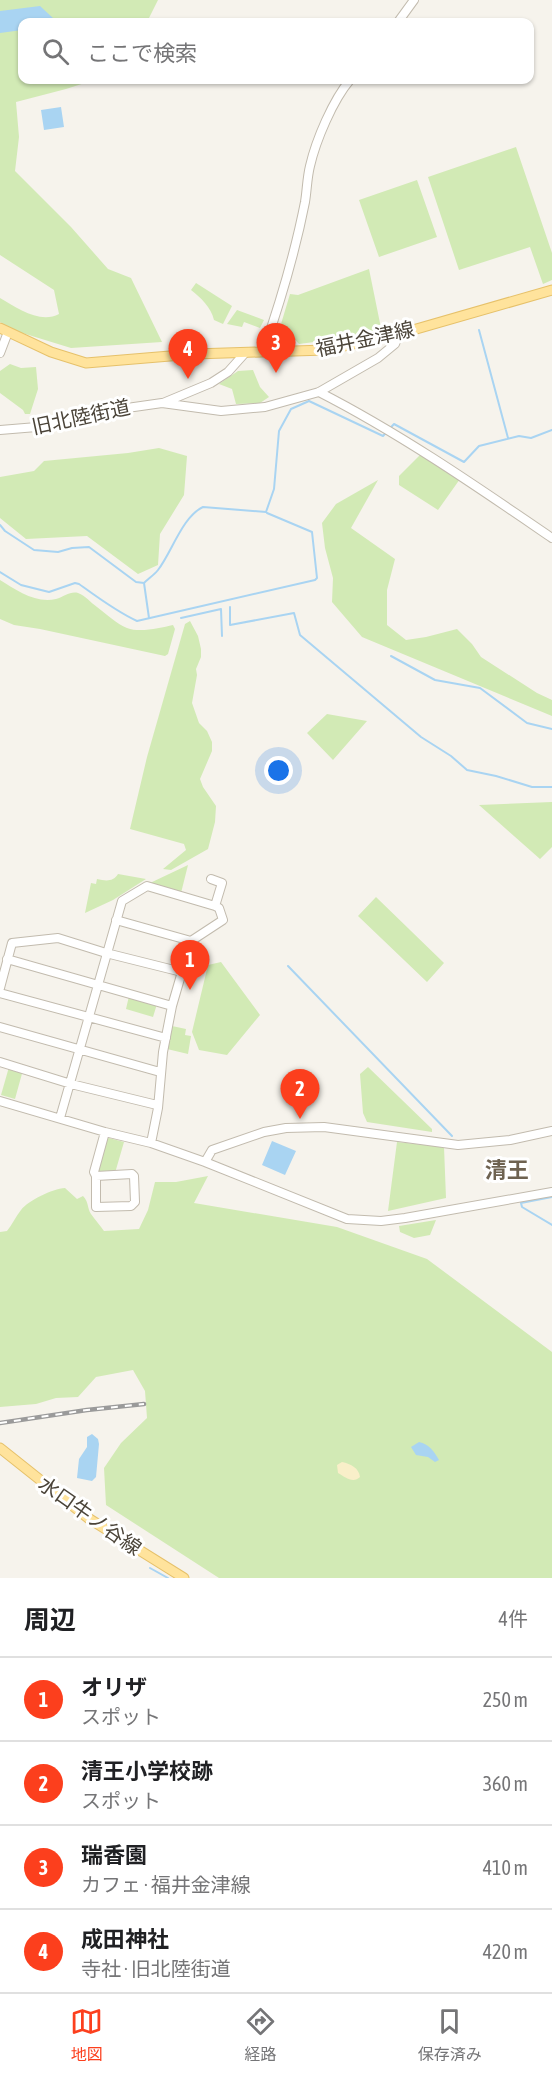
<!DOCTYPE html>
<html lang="ja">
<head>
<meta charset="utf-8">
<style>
  :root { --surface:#fff; --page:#f2f2f2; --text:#202124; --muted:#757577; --line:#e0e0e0; --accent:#fc3f1d }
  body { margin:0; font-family:"Asap Condensed","Noto Sans JP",sans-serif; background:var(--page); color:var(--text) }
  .you { position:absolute; left:279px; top:771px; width:21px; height:21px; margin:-15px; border:4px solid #fff; border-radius:50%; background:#1a73e8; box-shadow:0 0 0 9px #1a73e833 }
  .badge { display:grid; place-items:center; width:39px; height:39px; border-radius:50%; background:var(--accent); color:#fff; font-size:20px; font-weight:700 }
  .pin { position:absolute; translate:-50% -50px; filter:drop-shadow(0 2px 3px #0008) }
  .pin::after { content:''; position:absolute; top:32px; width:21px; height:18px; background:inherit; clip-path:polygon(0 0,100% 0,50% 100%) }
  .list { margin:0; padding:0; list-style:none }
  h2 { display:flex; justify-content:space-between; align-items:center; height:78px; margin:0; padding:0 24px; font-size:26px }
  h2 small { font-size:20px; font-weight:400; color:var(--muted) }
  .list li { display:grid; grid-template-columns:39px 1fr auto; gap:18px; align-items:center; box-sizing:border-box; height:84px; padding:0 24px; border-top:2px solid var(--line) }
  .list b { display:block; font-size:22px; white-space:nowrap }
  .list p { margin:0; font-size:20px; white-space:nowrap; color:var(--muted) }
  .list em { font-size:20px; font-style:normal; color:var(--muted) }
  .icon { flex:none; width:33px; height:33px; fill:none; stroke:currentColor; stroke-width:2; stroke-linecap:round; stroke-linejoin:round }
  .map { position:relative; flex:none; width:552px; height:1578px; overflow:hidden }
  .search { position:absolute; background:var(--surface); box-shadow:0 2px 4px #0004; left:18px; right:18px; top:18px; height:66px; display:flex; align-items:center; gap:15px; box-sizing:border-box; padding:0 21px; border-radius:12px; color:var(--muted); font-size:22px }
  .sheet { height:414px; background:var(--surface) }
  nav { display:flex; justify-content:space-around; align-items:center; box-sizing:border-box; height:84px; border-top:2px solid var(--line); background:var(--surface); font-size:16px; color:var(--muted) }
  nav a { display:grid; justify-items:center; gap:3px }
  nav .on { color:var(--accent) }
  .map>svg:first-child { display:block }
</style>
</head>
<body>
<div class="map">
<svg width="552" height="1578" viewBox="0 0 552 1578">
  <rect width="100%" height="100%" fill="#f6f3ec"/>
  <path fill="#d2eab5" d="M0 0H158L147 22H22V80H94L66 89 16 102 19 137 15 171 71 227 108 269 131 278 162 342 71 348 19 332 0 322V298C17 308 40 324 59 314L54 290 0 255Z
    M516 147 552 253V280L543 284 530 247 459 270 428 177Z
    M417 180 437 237 379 257 359 200Z
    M369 269 382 333 299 344 281 324 290 294 298 295Z
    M196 283 232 306 223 324 214 320C211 307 201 298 191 290Z
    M237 310 264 320 260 328 244 322 242 327 227 324Z
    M10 364 21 368 36 367 38 389 30 414H25L23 410 0 393V371Z
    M253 370 260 387 269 397 260 403 236 404 232 389 219 384 238 371Z
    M159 448 187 456 184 495 160 534 158 565 138 574 87 536 26 539 0 518V477L34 471 44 461 128 453Z
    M420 455 460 479 438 510 399 485V476Z
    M378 480 351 528 395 559 387 590V625L406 640 426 637 457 629 472 644 481 657 537 693 552 700V716L362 637 332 602 333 578 325 548 322 523 336 504Z
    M0 580C16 590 36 604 56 599 64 597 70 591 78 593 86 596 90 602 97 607 105 613 117 624 127 628 140 633 160 628 173 625L175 629 168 654 165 656 40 629 14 625 0 619Z
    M190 621 198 636 201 649V657L196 669 197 675 192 703 199 723 207 731 212 742V751L200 779 203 787 216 806 215 822 208 849 171 870 163 869 186 850 184 844 130 829 147 757 185 624Z
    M327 714 367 721 333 760 307 733Z
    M552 802V847L540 859 479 805Z
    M188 865 181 893 150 883Z
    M118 874 146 879 113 900 85 913 91 883 96 884 97 879C106 881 113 882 118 874Z
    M376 897 444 963 427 982 358 916Z
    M221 962 260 1015 227 1055 199 1050 192 1032 208 965Z
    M129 996 157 1004 153 1017 126 1009Z
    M172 1026 186 1029 185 1035 191 1036 188 1054 167 1049Z
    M9 1067 23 1070 15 1099 1 1095Z
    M368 1067 432 1129V1132L367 1122 363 1113 360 1074Z
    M109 1138 124 1142 115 1173 101 1174 97 1169 106 1139Z
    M397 1142 444 1147 446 1198 388 1211Z
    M208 1176 194 1203 337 1227 427 1259 552 1352V1578H219L106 1505 104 1468 121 1443 147 1418 145 1391 133 1370 96 1377 78 1397 56 1398 36 1404 0 1407V1232L7 1231C12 1225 16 1216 21 1210 29 1200 52 1189 65 1188L77 1199 83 1196C89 1202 87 1208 91 1214 95 1220 100 1225 104 1231L139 1229 148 1210 155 1182H176Z
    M436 1220 430 1235 414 1238 400 1232 399 1226Z"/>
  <path fill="#f9efc9" d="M342 1462C351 1464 359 1468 360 1477 353 1484 345 1477 338 1473L337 1465Z"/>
  <path fill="#a9d4f2" d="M40 6 53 18 45 22H22V30L0 33V11Z
    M61 107 64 127 44 130 41 110Z
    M272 1141 296 1151 285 1175 262 1165Z
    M92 1434 98 1439 99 1444 96 1477 92 1481 77 1478 79 1459 87 1447V1437Z
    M419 1442C429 1444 434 1451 439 1460L435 1462 428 1457 416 1455 411 1447Z"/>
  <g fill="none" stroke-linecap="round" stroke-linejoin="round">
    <path stroke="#a9d4f2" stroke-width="2" d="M479 330 508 438
      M0 525 5 531 34 550 58 552 72 548 89 547 136 582 144 583C148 579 154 575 158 570 172 552 182 517 203 507L266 512 274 489 279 431 291 409 309 401 383 436 394 424 464 462 479 446 519 436 531 438 552 430
      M0 572 21 585 49 592 75 583 79 584C97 597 117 612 137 621L315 580 317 578 312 532 267 513
      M144 583 149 618
      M230 607V625L294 613 300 635 421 737 451 756 467 770 496 776 532 787H552
      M181 618 221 609 222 636
      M391 656 435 680 480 688 527 723 552 729
      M288 966 452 1136
      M552 1197 521 1203 522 1207 552 1225
      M150 1568 168 1578"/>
    <defs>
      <path id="minor" d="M398 22 414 0
        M263 352C280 303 295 253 305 202 307 190 307 178 310 166 316 140 333 100 350 80
        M0 353 8 332
        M319 392C401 434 476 486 552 538
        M163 403 211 383 228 372 245 353
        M0 430 61 425 113 410 162 403 221 411 265 407 319 392 378 358 395 344 399 334
        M211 879 222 883 215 906
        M116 920 191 941
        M7 959 172 1006
        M0 988 12 943 58 938 106 953 182 972
        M0 993 166 1038
        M0 1027 160 1072
        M0 1062 71 1084 157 1105
        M0 1101 105 1132 151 1143 205 1162 347 1219 381 1221 405 1218 552 1192
        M60 1118 122 901 147 886 215 906 219 908 223 920 191 941 172 1006 163 1052 158 1108 151 1143
        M205 1162 212 1150 264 1132 286 1128 324 1127 458 1145 510 1140 552 1131
        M96 1176 132 1174 134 1176 135 1202 131 1206 96 1207V1176L94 1172 105 1132"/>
      <path id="major" d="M0 328 51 352 86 363 194 354 326 350 399 334 552 290
        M0 1448 88 1518 184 1578"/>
    </defs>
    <use href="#minor" stroke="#c2bbae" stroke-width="10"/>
    <use href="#major" stroke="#e6c16a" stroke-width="11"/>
    <use href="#minor" stroke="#fff" stroke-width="8"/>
    <use href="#major" stroke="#ffe39c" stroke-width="9"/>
    <defs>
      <path id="rail" d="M0 1423 87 1410 144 1404"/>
    </defs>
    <use href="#rail" stroke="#9a9a9a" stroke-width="4.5"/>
    <use href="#rail" stroke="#fff" stroke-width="2" stroke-dasharray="7" stroke-linecap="butt"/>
  </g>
  <g text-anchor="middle" stroke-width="6" stroke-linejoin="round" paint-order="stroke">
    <g font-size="20" fill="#4b4439" stroke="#fff">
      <text transform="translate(365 339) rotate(-12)" y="7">福井金津線</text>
      <text transform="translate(81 417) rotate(-12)" y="7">旧北陸街道</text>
      <text transform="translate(90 1516) rotate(35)" y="7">水口牛ノ谷線</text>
    </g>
    <g font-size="22" font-weight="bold" fill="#6e6250" stroke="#fff">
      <text x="507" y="1178">清王</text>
    </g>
  </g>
</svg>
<div class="you"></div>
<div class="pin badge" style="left:190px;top:990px">1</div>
<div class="pin badge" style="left:300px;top:1119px">2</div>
<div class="pin badge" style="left:276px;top:373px">3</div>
<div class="pin badge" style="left:188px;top:379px">4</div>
<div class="search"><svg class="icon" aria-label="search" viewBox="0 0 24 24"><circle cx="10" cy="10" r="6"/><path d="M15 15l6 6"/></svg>ここで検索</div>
</div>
<section class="sheet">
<h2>周辺<small>4件</small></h2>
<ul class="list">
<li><span class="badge">1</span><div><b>オリザ</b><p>スポット</p></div><em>250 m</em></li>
<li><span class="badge">2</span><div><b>清王小学校跡</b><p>スポット</p></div><em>360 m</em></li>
<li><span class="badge">3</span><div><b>瑞香園</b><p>カフェ · 福井金津線</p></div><em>410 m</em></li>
<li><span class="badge">4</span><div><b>成田神社</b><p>寺社 · 旧北陸街道</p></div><em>420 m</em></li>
</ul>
</section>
<nav>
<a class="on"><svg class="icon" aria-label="map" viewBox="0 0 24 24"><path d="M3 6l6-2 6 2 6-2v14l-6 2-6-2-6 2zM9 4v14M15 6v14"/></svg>地図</a>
<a><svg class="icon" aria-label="directions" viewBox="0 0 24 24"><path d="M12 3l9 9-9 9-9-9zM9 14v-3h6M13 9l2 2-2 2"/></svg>経路</a>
<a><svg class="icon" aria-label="saved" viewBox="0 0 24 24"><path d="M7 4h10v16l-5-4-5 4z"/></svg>保存済み</a>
</nav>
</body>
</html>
